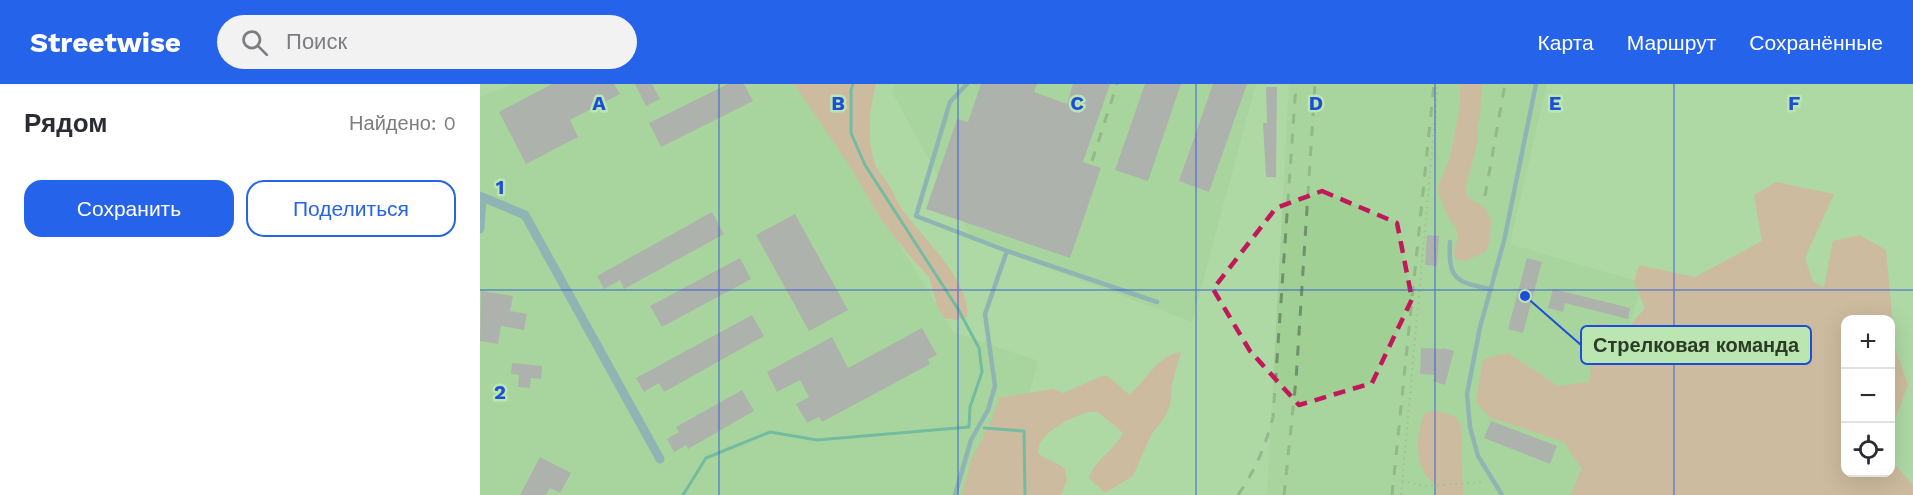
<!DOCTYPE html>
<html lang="ru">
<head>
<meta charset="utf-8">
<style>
  :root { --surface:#fff; --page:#f2f2f3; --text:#2b2b33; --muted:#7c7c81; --line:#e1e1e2; --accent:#2563eb }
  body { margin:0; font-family:"Work Sans",sans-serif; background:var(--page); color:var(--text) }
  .controls { position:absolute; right:18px; bottom:18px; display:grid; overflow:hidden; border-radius:12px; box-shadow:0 6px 24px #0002 }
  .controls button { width:54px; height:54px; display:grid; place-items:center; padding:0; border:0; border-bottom:2px solid var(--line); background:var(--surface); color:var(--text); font:30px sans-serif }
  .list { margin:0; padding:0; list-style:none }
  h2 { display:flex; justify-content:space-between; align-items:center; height:78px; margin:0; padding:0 24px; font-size:26px }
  h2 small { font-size:20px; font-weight:400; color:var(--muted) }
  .actions { display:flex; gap:12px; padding:18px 24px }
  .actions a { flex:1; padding:14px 0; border:2px solid var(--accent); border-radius:18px; text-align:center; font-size:21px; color:var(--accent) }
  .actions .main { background:var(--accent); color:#fff }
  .icon { flex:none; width:33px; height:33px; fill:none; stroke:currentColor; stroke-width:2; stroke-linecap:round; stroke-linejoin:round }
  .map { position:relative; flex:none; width:1433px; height:411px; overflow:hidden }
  header { display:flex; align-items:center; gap:36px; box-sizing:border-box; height:84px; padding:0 30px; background:var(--accent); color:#fff }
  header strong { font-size:28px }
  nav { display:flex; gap:33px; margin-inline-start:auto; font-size:21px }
  .search { width:420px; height:54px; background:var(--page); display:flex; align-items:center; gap:15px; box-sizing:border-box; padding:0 21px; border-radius:33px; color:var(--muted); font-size:22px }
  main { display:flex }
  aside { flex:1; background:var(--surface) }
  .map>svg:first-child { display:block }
</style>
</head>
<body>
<header>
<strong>Streetwise</strong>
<div class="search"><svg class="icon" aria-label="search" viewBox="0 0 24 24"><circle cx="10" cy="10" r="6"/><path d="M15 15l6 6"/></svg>Поиск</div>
<nav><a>Карта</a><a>Маршрут</a><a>Сохранённые</a></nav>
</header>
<main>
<aside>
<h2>Рядом<small>Найдено: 0</small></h2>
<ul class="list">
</ul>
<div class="actions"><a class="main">Сохранить</a><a>Поделиться</a></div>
</aside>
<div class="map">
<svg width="1433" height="411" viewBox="0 0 1433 411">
  <rect width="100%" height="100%" fill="#aed8a4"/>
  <path fill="#a1d095" d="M31 0H322L473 248 559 277 517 411H0V13Z
    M416 0H776L712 238 493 156 412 8Z
    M809 0H1067L1030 160 1163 199 1091 411H787Z"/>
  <path fill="#f09797" d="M314 0H396C389 26 386 56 396 82 399 89 405 95 409 101 414 109 417 118 422 125 442 154 492 198 487 233L476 236 464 234 458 224 449 193 433 176 403 138 367 78Z
    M980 0H1002L1000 33 997 44 998 56 986 101 987 113 1006 125 1011 136 1010 159 1005 168 985 177 975 175 974 165 978 154 976 143 969 135 957 105 970 74 980 21Z
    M1296 98 1354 110 1325 174 1333 198 1344 203 1353 157 1379 151 1406 166 1415 264 1428 301 1416 333 1411 339 1410 236H1366V388H1410L1411 376 1433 401V411H1091L1101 384 1084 358 1009 333 996 318 1003 275 1028 269 1078 302 1109 298 1118 239 1148 244 1165 224 1154 198 1159 181 1215 193 1282 157 1274 111Z
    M701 268 692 300 690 322 685 333 671 351 653 392 625 409 609 394C616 374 634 367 643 349L618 328H607L587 336 568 349 560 358 558 369C567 377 576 377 585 385L587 396 581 411H482L491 377 511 337 519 317 517 314 573 305 583 309 624 291C635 296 640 304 650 311 666 296 678 271 701 268Z
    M954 326 975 332 981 341 983 411H955L956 401C933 385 935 355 944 330Z"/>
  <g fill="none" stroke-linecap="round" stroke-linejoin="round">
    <path stroke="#2c989d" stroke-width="3" d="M504 344 544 347 545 411
      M203 411 226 374 290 348 337 356 489 343 490 323 502 288 499 264 478 225 385 81 371 49V6L373 0"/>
  </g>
  <path fill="#ac84b6" d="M72 0H134L140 10 90 36 98 53 46 80 19 28Z
    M155 0H172L180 15 166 22Z
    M248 0H264L273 17 181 63 169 39Z
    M501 0H557L554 8 587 20 593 0H630L603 78 621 84 590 174 446 125 477 35 488 38Z
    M665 0H701L668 97 635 86Z
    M733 0H767L729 108 699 97Z
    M786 3H797L796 93H786L783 39H787Z
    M232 128 244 150 144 205 140 196 124 205 117 192Z
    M315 130 368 226 329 247 276 151Z
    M947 151 959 152 957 182 945 181Z
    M260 174 271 195 182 243 170 222Z
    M1047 174 1062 178 1043 249 1028 245Z
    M1073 205 1150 224 1148 235 1085 219 1083 228 1068 224Z
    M1 207 33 212 30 227 47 230 44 246 21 242 18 260 0 257Z
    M272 231 284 252 184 308 179 299 164 308 156 294Z
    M442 244 457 271 448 275 450 280 342 338 339 333 327 339 316 320 329 313 320 296 297 308 287 288 352 253 368 284Z
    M941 264 962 265V264L974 267 965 301 953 297 955 291 940 290Z
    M32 279 62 282 61 295 51 294 50 304 38 303 39 291 31 290Z
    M262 306 274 327 208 365 206 361 194 368 187 355 199 348 196 343Z
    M1011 337 1077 362 1070 380 1004 354Z
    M60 373 91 389 80 409 70 404 66 411H40Z"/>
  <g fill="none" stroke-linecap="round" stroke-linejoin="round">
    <path stroke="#84a67c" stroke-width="2" stroke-dasharray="1.5 4.5" stroke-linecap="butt" d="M922 397 946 402 1004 398
      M921 411 958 0"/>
    <path stroke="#678bc6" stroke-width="4.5" d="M970 158C968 196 976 198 1011 205
      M527 167 677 218
      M475 411 491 356 508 326 515 302 505 230 527 167 436 132 470 18 487 0
      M1022 411 998 372 990 343 987 310 1000 243 1024 157 1056 0"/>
    <path stroke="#678bc6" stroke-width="9" d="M0 112 2 113 0 145
      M2 113 45 131 180 375"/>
    <path stroke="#72906b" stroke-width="3" stroke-dasharray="10 10" stroke-linecap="butt" d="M612 77 637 0
      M1005 112 1025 0
      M758 411C776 385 785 363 793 333L816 0
      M804 411 816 296 835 0
      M912 411 954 0"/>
  </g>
  <path d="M0 0H1433V411H0ZM842 107 917 139 932 215 892 299 819 321 770 267 733 205 796 124Z" fill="#aed8a4" fill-opacity=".55" fill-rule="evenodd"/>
  <path fill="none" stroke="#c2185b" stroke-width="4.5" stroke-dasharray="12 8" stroke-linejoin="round" d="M842 107 917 139 932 215 892 299 819 321 770 267 733 205 796 124Z"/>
  <path fill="none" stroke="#1d4ed8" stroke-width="1.5" stroke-opacity="0.55" d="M239 0V411M478 0V411M716 0V411M955 0V411M1194 0V411M0 206H1433"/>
  <g font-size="20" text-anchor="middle" font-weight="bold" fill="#1d4ed8" stroke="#bbe6b1" stroke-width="5" stroke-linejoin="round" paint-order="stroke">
    <text x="119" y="26">A</text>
    <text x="358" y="26">B</text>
    <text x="597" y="26">C</text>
    <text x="836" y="26">D</text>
    <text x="1075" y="26">E</text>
    <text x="1314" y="26">F</text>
    <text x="20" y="110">1</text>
    <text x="20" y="315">2</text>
  </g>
  <path fill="none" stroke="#1d4ed8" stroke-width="2" d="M1045 212L1101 261"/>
  <circle fill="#1d4ed8" stroke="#bbe6b1" stroke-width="2" cx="1045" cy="212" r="6"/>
  <rect fill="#bbe6b1" stroke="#1d4ed8" stroke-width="2" x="1101" y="242" width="230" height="38" rx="6"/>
  <g font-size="20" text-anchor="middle" font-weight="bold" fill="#2a3b26">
    <text x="1216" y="268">Стрелковая команда</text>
  </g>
</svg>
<div class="controls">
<button>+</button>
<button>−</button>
<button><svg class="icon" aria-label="locate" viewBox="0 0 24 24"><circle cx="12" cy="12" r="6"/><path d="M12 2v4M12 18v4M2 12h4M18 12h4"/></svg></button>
</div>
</div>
</main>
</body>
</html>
